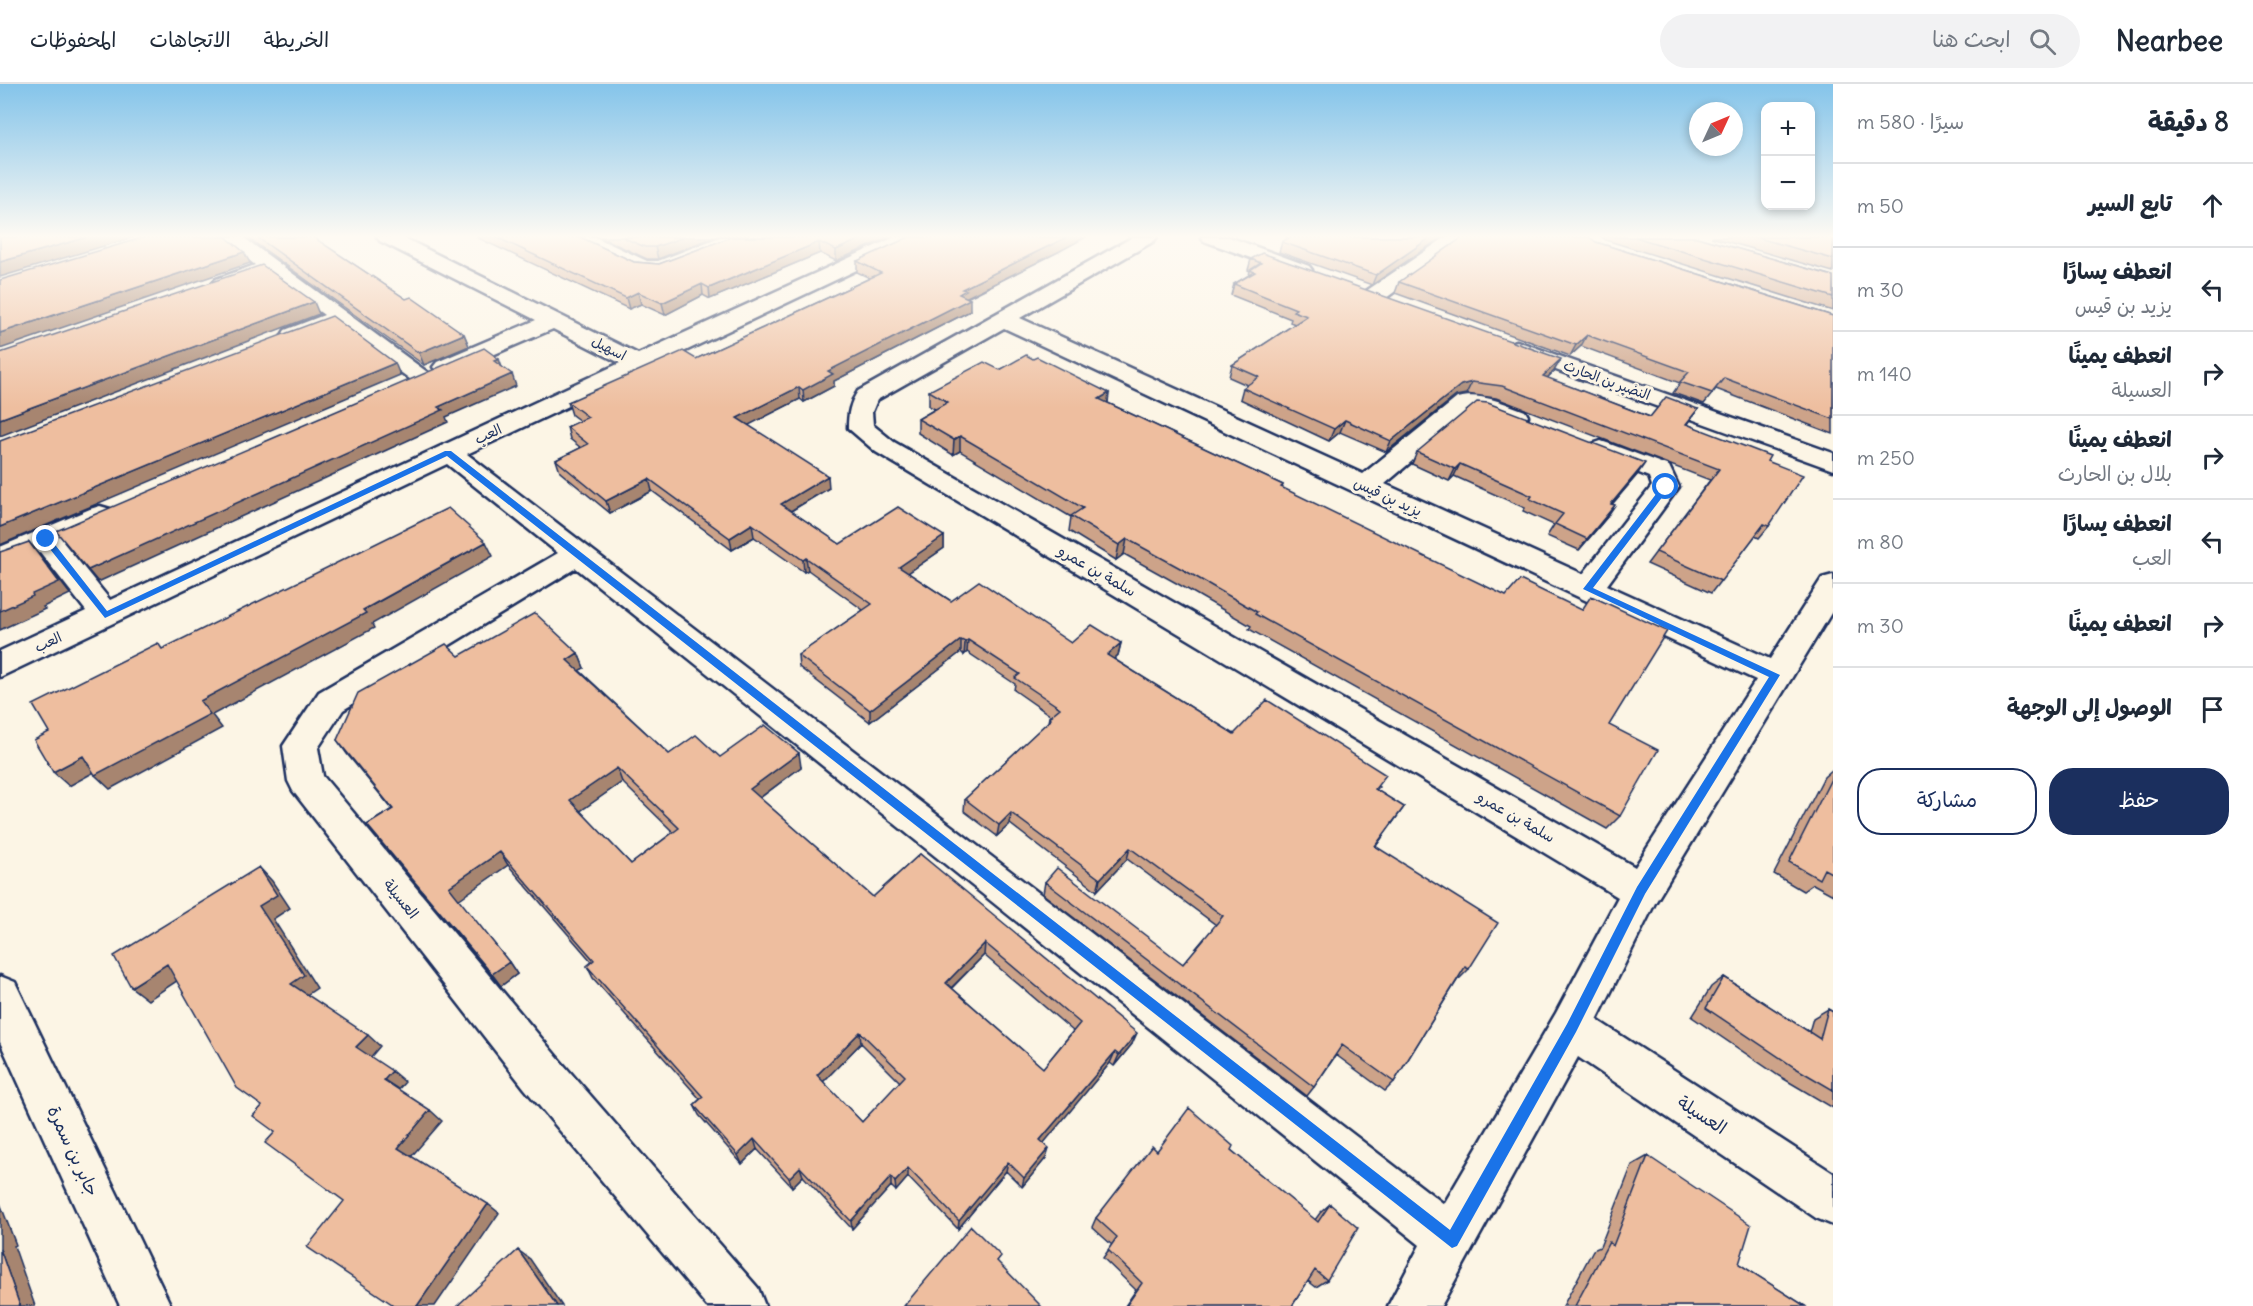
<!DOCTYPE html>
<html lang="ar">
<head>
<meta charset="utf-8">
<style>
  :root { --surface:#fff; --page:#f2f2f3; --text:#1f2937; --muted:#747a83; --line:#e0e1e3; --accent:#1b2f5e }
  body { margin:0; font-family:Delius,"Playpen Sans Arabic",sans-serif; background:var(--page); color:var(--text); direction:rtl }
  .controls { position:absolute; right:18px; top:18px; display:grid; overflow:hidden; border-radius:12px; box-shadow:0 3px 9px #0003 }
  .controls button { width:54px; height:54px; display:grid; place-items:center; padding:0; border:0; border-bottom:2px solid var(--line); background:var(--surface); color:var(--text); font:30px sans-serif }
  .compass { position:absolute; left:1689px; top:18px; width:54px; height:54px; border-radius:50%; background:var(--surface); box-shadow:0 3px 9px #0003; rotate:46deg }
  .stop { position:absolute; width:18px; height:18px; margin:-14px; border:4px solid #1a73e8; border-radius:50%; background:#fff }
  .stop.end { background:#1a73e8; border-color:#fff; box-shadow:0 2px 6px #0008 }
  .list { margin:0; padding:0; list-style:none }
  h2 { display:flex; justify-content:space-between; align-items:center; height:78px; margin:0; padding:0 24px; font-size:26px }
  h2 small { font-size:20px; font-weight:400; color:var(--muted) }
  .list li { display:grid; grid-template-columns:39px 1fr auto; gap:18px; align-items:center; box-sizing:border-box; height:84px; padding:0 24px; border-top:2px solid var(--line) }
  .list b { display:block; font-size:22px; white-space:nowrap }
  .list p { margin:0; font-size:20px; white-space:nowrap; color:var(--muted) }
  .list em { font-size:20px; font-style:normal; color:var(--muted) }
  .actions { display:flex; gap:12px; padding:18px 24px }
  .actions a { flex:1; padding:14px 0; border:2px solid var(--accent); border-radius:24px; text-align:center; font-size:21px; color:var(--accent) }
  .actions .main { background:var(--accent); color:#fff }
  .icon { flex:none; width:33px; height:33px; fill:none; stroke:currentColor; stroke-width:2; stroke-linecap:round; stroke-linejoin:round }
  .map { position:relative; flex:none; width:1833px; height:1222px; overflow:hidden; direction:ltr }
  header { display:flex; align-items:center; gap:36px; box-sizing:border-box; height:84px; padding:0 30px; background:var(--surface); border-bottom:2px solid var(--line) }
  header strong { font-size:28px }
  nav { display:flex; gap:33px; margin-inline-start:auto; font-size:21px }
  .search { width:420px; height:54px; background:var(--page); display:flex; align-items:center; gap:15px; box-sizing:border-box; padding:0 21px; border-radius:33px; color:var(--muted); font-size:22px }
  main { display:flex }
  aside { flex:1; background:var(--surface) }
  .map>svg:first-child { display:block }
</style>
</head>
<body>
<header>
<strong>Nearbee</strong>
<div class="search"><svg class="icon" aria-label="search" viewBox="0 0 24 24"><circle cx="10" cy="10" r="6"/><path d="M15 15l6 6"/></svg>ابحث هنا</div>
<nav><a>الخريطة</a><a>الاتجاهات</a><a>المحفوظات</a></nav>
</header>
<main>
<aside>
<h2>8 دقيقة<small>سيرًا · 580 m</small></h2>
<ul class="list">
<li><svg class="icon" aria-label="ahead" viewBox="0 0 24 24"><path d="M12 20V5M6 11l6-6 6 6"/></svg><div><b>تابع السير</b></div><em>50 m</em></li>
<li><svg class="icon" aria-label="left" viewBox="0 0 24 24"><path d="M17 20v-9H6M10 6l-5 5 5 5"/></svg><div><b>انعطف يسارًا</b><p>يزيد بن قيس</p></div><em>30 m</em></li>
<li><svg class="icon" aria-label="right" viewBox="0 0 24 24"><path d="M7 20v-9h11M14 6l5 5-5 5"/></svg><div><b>انعطف يمينًا</b><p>العسيلة</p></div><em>140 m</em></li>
<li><svg class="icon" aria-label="right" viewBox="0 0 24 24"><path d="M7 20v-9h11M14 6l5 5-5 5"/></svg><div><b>انعطف يمينًا</b><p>بلال بن الحارث</p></div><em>250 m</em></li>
<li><svg class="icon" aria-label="left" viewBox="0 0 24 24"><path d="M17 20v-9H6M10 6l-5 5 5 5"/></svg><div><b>انعطف يسارًا</b><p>العب</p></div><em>80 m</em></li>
<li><svg class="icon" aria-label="right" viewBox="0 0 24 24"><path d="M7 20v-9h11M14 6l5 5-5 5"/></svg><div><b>انعطف يمينًا</b></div><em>30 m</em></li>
<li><svg class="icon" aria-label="arrive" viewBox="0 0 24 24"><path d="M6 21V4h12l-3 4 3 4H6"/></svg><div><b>الوصول إلى الوجهة</b></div></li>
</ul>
<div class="actions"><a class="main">حفظ</a><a>مشاركة</a></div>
</aside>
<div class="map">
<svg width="1833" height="1222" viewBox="0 0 1833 1222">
  <rect width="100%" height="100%" fill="#fcf5e5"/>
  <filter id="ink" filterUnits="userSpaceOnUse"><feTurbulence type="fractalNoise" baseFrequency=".0167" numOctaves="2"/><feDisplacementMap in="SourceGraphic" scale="12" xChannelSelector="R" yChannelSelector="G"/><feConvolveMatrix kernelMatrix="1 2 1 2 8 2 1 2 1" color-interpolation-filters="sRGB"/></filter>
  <g filter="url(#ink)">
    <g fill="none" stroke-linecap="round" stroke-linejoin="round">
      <defs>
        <path id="minor" d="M221 153H243L434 293 430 298H414L338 242 301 256H285L282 251 285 246 324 231 268 190 230 203H216L212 199 216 195 255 181Z
          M377 153H402L638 270 895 153H921L918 157 467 370 1444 1120 1556 929 1618 813 876 368 848 344C848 329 850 319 858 307L1133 153H1157L1154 157 1020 234 1363 390 1457 314C1481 308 1503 319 1525 327L1528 332 1525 337 1516 339 1471 327 1385 400 1583 490 1652 402 1649 393 1592 370 1588 365 1592 360 1601 357 1610 360 1669 382 1679 403 1607 501 1770 575 1822 494 1833 491V526L1655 819 1597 936 1833 1089V1141L1816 1134 1578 973 1441 1222H1388L1420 1161 576 484 343 626 318 664 323 692 557 973 758 1204 765 1222H707L525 1005 293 707 288 697 283 662 319 608 558 469 447 380 0 593V567L86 527 40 468 0 484V463L90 425 100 422 110 425 114 431 110 437 63 458 110 516 620 279 553 245 453 288H437L433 283 437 278 536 236 380 157ZM1004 244 1756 596 1635 783 894 358 873 341 872 328 877 316Z
          M570 153H595L647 177H658L720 153H747L744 157 661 189 637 187 573 157Z
          M1201 153H1229L1309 182 1312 186 1309 190H1295L1204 157Z
          M1446 153H1469L1382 217H1366L1363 212 1366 207Z
          M1517 257 1833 369V386L1509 269 1506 264 1509 259Z
          M0 892 15 898 171 1222H120L0 958Z"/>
      </defs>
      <use href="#minor" stroke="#1b2f5e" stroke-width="5"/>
      <use href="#minor" fill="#fcf5e5" fill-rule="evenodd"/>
    </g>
    <path fill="#cda389" stroke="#1b2f5e" stroke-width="1.5" fill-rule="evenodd" d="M247 153H313L406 215 464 250 469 262 424 281Z
      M476 153H580L634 178 659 180 731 153H890L836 177 820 169 710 215 703 211 665 231 641 220 629 225Z
      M600 153H714L658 175H647Z
      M1285 153H1442L1372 201 1279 168 1282 158 1288 154Z
      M1602 153H1697L1833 192V227L1606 156Z
      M1711 153H1833V188Z
      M1596 158 1833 232V350L1716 305 1704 320 1673 309 1680 299 1581 262 1570 272 1395 209 1399 198Z
      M1060 167 967 214 970 227 834 297V302L804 318 800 315 748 341 829 404 791 427 840 460 944 452V464L908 489 951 517 1071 559H1121L1118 571 1114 575 1234 650 1379 703 1376 706 1404 723 1376 762 1469 885 1459 895H1458L1394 998 1385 1007 1336 971 1314 1003 1307 1012 1043 810 1045 798 1183 880 1216 841 1127 775 1097 807 1010 740 997 752 964 727 965 715 1048 638 1049 633 1051 632 1014 606 1015 600 967 568 964 571 961 568 870 638 799 583 798 571 863 526 808 486 804 488 754 453 732 466 652 407 610 429 560 388 556 376 581 364 570 355 567 343 580 337 572 331 568 318 696 275 870 194 857 188V177Z
      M1251 175 1554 287 1547 294 1650 333 1698 325 1687 340 1767 377 1769 442 1759 454 1755 452 1711 509 1647 480 1710 396 1496 314 1466 310 1456 312 1386 368 1340 348 1329 357 1240 315 1243 304 1247 301 1229 293 1232 281 1295 240 1290 238 1291 235 1231 211 1234 200 1249 191 1250 187 1248 186Z
      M1033 275 1109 309 1108 319 1283 401 1282 404 1609 641 1620 732 1607 745 1249 545 1251 542 1187 505 1124 470 1116 476 1069 447 1071 433 960 367 953 371 918 349V335L935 325 929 322V307Z
      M1417 368 1637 391 1612 420 1607 433 1579 466 1547 452 1554 441 1523 427 1525 424 1454 392 1449 397 1412 380Z
      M578 569 584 584 579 586 669 670 720 673 801 683 760 714 873 813 920 770 1132 960 1114 982 1110 979 1043 1059 1046 1074 1022 1103 1006 1087 958 1145 908 1093 896 1107 891 1102 852 1145 803 1092 792 1103 757 1065 742 1080 699 1031 694 1021 700 1015 593 894 587 882 592 878 508 781 458 815 509 878 517 890 501 902 377 754 367 741 392 725 347 670 337 656 459 572ZM622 698 673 748 631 780 580 727ZM984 871 1073 947 1043 984 952 904ZM861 959 900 998 862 1038 823 998Z
      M1833 685V811L1813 800 1803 807 1774 790 1824 693Z
      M1724 893 1809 948 1813 934 1828 925 1833 928V1024L1779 992 1692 933 1711 903Z
      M1231 1066 1315 1136 1320 1129 1330 1120 1327 1196 1316 1203 1308 1197 1292 1222H1125L1136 1206 1103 1174 1112 1161 1092 1143 1096 1134 1157 1067Z
      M1648 1072 1739 1180 1805 1222H1563L1593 1166 1600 1163 1632 1081Z"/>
    <path fill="#a7856f" stroke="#1b2f5e" stroke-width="1.5" d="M88 153H134L0 193V178Z
      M684 153H714L658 175 655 163Z
      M865 153H890L836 177V166Z
      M1067 153H1086L1060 167 965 214 970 215V227L834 297V302L804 318 803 306 828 287 959 210 962 205Z
      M1431 153H1442L1372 201 1376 191Z
      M819 158 820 169 710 215 709 204Z
      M244 168 250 179 0 265V249Z
      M702 200 703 211 665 231 662 219Z
      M638 208 641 220 629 225 626 214Z
      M314 218 319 230 0 352V335Z
      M464 250 469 262 424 281 419 269Z
      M1587 251 1581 262 1570 272 1576 261Z
      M499 275 503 286 494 277Z
      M1561 275 1554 287 1537 304 1543 292Z
      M395 279 400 291 0 461V443Z
      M512 290 516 302 446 333 448 338 98 498 88 486 438 323Z
      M1472 298 1466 310 1456 312 1386 368 1391 357 1461 301Z
      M799 303 800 315 739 346 737 334Z
      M1109 309 1107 323 1099 315Z
      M1345 336 1340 348 1329 357 1334 345Z
      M960 352V367L953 371 954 356Z
      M1645 379 1637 391 1603 431 1611 420Z
      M1460 380 1454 392 1449 397 1455 385Z
      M828 392 829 404 782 432 781 420Z
      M649 395 652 407 610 429 606 417Z
      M1615 421 1607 433 1579 466 1587 455Z
      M752 440 754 453 732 466 730 454Z
      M944 452V464L899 495V483Z
      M1127 455 1124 470 1116 476 1119 461Z
      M29 458 40 471 70 510 43 523 45 525 0 546V527L32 510Z
      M486 458 493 472 372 540 374 544 212 631 222 644 110 705 95 691 200 617Z
      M806 474 808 486 804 488 803 476Z
      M961 556V568L870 638V626Z
      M968 556 967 568 964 571 965 558Z
      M1121 559 1118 571 1105 583 1107 571Z
      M578 569 584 584 573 590 567 576Z
      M799 669 801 683 753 719 750 705Z
      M83 672 98 686 69 702 53 688Z
      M617 684 622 698 576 730 570 716Z
      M1404 723 1396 734 1368 773 1375 762Z
      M1011 729 1010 740 997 752 999 741Z
      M1130 764 1127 775 1097 807 1100 795Z
      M500 768 508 781 458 816 449 803Z
      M259 783 272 797 290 824 273 835 317 904 305 912 291 900 259 822Z
      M985 859 984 871 945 910 946 899Z
      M509 878 517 890 501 902 492 890Z
      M167 880 183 893 148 916 131 903Z
      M860 948 861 959 819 1002 817 991Z
      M1137 949 1132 960 1114 982 1119 971Z
      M368 951 380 962 369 975 356 963Z
      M1115 968 1110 979 1038 1066 1040 1056Z
      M392 987 405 998 397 1007 384 996Z
      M430 1026 442 1037 410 1074 398 1064Z
      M754 1055 757 1065 742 1080 738 1071Z
      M1049 1064 1046 1074 1022 1103 1024 1094Z
      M1008 1078 1006 1087 958 1145 959 1137Z
      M800 1083 803 1092 792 1103 789 1094Z
      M908 1084V1093L896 1107 895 1098Z
      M891 1093V1102L852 1145 851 1137Z
      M0 1119 16 1161 14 1162 35 1222H20L0 1165Z
      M488 1120 499 1129 435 1222H417Z
      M518 1166 530 1175 562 1222H557Z"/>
    <path fill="#eebe9f" stroke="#1b2f5e" stroke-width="1.5" fill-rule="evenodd" d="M0 153H88L0 178Z
      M145 153H226L244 168 0 249V196Z
      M257 153H313L406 215 411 213 464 250 419 269Z
      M496 153H580L634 178 659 180 731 153H865L836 166 819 158 709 204 702 200 662 219 638 208 626 214Z
      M622 153H684L655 163H645Z
      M909 153H1067L962 205 966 206 959 210 970 215 828 287 833 290 803 306 799 303 737 334 828 392 781 420 840 460 898 423 944 452 899 483 951 517 979 497 1071 559 1092 541 1121 559 1107 571 1234 650 1267 616 1386 691 1375 705 1404 723 1375 762 1498 839 1469 885 1465 883 1394 998 1342 961 1314 1003 1045 798 1057 784 1183 880 1223 832 1130 764 1100 795 1011 729 999 741 965 715 1051 635 1049 633 1060 624 1015 594 1020 590 968 556 965 558 961 556 870 626 798 571 872 520 806 474 803 476 752 440 730 454 649 395 606 417 556 376 588 360 567 343 588 333 568 318 683 267 696 275 881 189 857 177Z
      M1290 153H1431L1376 191 1282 158Z
      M1463 153H1589L1596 158 1833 232V335L1724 294 1712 309 1680 298 1689 288 1587 251 1576 261 1399 198Z
      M1635 153H1697L1833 192V213Z
      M1755 153H1833V175Z
      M1262 169 1561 275 1543 292 1650 333 1666 313 1698 325 1686 340 1770 372 1767 377 1803 391 1769 442 1764 440 1721 497 1656 468 1719 385 1502 302 1472 298 1461 301 1391 357 1345 336 1334 345 1243 304 1259 293 1232 281 1307 232 1293 227 1296 225 1234 200 1255 188 1250 186 1261 179 1251 175Z
      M262 181 314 218 0 335V269Z
      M332 232 395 279 0 443V357Z
      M484 264 499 275 494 277 512 290 438 323 443 326 88 486 56 447Z
      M1026 271 1033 275 1037 273 1109 309 1099 315 1283 401 1281 403 1506 512 1520 496 1582 526 1591 512 1667 547 1609 641 1658 666 1620 732 1255 530 1257 528 1191 490 1127 455 1119 461 1071 432 1083 424 960 352 954 356 918 335 948 318 929 307 984 278 1000 286Z
      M1477 318 1488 319 1645 379 1611 420 1615 421 1587 455 1555 440 1563 430 1530 415 1532 412 1460 380 1455 385 1417 368Z
      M448 424 486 458 363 526 366 529 200 617 210 630 95 691 83 672 53 688 34 656 49 648 33 621 158 559 162 565Z
      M29 458 59 498 32 510 33 512 0 527V468Z
      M535 529 578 569 567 576 669 670 696 651 720 673 765 641 799 669 750 705 873 813 920 770 1137 949 1119 971 1115 968 1040 1056 1049 1064 1024 1094 1008 1078 959 1137 908 1084 895 1098 891 1093 851 1137 800 1083 789 1094 754 1055 738 1071 694 1021 703 1013 587 882 594 876 500 768 449 803 509 878 492 890 367 741 393 725 337 656 358 609 446 560 459 572ZM617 684 679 744 631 780 570 716ZM985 859 1080 939 1043 984 946 899ZM860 948 905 992 862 1038 817 991Z
      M1833 691V790L1824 785 1819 795 1789 778Z
      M259 783 277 811 259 822 304 891 291 900 368 951 356 963 392 987 384 996 430 1026 398 1064 488 1120 417 1222H395L307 1163 344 1117 265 1059 275 1048 253 1032 262 1022 237 1004 167 880 131 903 114 872Z
      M1724 893 1820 955 1828 925 1833 928V1006L1794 983 1706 924Z
      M1189 1024 1233 1062 1231 1066 1318 1138 1330 1120 1358 1144 1327 1196 1315 1186 1292 1222H1126L1142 1199 1108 1166 1117 1153 1096 1134 1152 1062 1157 1067Z
      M1648 1072 1751 1141 1739 1180 1805 1222H1575L1609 1158 1613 1162Z
      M971 1142 1001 1172 997 1177 1041 1222H904Z
      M0 1165 20 1222H0Z
      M518 1166 557 1222H457Z"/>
  </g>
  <linearGradient id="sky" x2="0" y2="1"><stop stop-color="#84c4ea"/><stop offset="0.47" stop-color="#fefaf3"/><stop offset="1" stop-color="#fefaf3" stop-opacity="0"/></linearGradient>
  <rect width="1833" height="324" fill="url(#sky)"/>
  <path fill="#1a73e8" d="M445 367H451L1450 1146 1567 940 1637 803 1769 593 1583 505 1663 401 1670 403 1593 504 1780 591 1645 810 1576 948 1457 1162 1452 1164 447 372 105 534 42 455 49 453 107 527Z"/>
  <g text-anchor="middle" stroke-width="6" stroke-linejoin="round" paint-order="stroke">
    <g font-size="14" fill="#1b2f5e" stroke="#fcf5e5">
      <text transform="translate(609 264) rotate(27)" y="5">اسهيل</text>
      <text transform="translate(1607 296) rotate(20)" y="5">النضير بن الحارث</text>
      <text transform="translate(488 350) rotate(-25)" y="5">العب</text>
      <text transform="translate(48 558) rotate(-25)" y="5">العب</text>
    </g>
    <g font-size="15" fill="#1b2f5e" stroke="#fcf5e5">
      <text transform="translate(1388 413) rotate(25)" y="5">يزيد بن قيس</text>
      <text transform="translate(1097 487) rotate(30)" y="5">سلمة بن عمرو</text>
      <text transform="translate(1516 733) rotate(30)" y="5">سلمة بن عمرو</text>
      <text transform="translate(401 815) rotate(51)" y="5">العسيلة</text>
    </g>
    <g font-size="18" fill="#1b2f5e" stroke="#fcf5e5">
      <text transform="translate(1702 1031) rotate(33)" y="6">العسيلة</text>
      <text transform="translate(73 1067) rotate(65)" y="6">جابر بن سمرة</text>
    </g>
  </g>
</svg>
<div class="controls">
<button>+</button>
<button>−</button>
</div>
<svg class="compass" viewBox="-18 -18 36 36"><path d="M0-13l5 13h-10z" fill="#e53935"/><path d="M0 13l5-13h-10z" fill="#747a83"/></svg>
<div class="stop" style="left:1666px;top:403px"></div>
<div class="stop end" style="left:46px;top:455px"></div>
</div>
</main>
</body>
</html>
